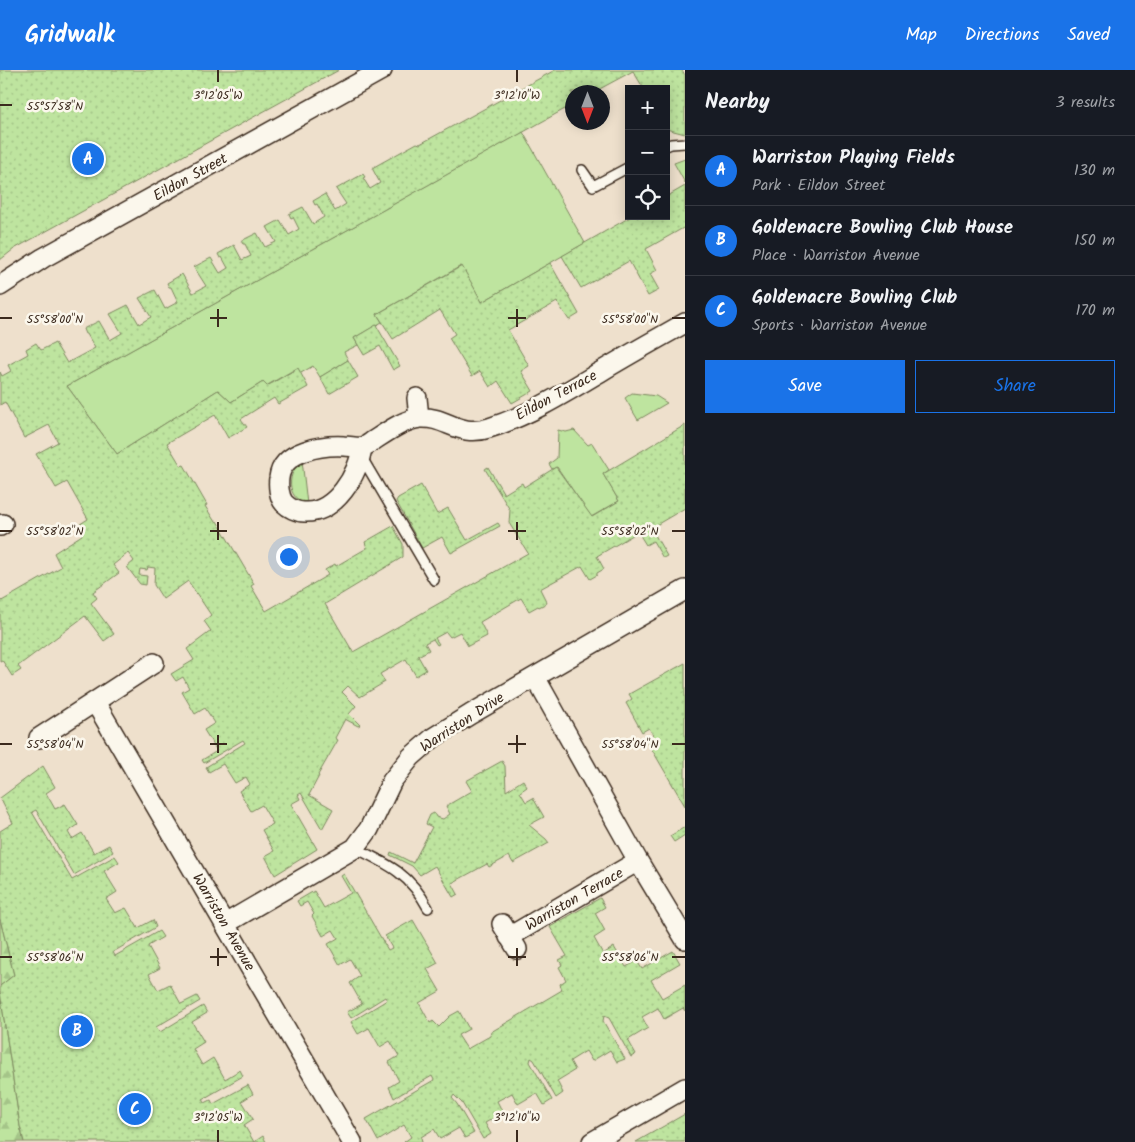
<!DOCTYPE html>
<html lang="en">
<head>
<meta charset="utf-8">
<style>
  :root { --surface:#171b24; --page:#242831; --text:#f1f3f6; --muted:#9ea1a6; --line:#363941; --accent:#1a73e8 }
  body { margin:0; font-family:Kalam,sans-serif; background:var(--page); color:var(--text) }
  .controls { position:absolute; right:15px; top:15px; display:grid; overflow:hidden; border-radius:0px; box-shadow:0 2px 12px #0003 }
  .controls button { width:45px; height:45px; display:grid; place-items:center; padding:0; border:0; border-bottom:1px solid var(--line); background:var(--surface); color:var(--text); font:25px sans-serif }
  .compass { position:absolute; left:565px; top:15px; width:45px; height:45px; border-radius:50%; background:var(--surface); box-shadow:0 2px 12px #0003; rotate:180deg }
  .you { position:absolute; left:288px; top:486px; width:18px; height:18px; margin:-12px; border:4px solid #fff; border-radius:50%; background:#1a73e8; box-shadow:0 0 0 8px #1a73e833 }
  .badge { display:grid; place-items:center; width:32px; height:32px; border-radius:50%; background:var(--accent); color:#fff; font-size:16px; font-weight:700 }
  .pin { position:absolute; translate:-50% -50%; border:2px solid #fff; box-shadow:0 1px 5px #0006 }
  .list { margin:0; padding:0; list-style:none }
  h2 { display:flex; justify-content:space-between; align-items:center; height:65px; margin:0; padding:0 20px; font-size:21px }
  h2 small { font-size:16px; font-weight:400; color:var(--muted) }
  .list li { display:grid; grid-template-columns:32px 1fr auto; gap:15px; align-items:center; box-sizing:border-box; height:70px; padding:0 20px; border-top:1px solid var(--line) }
  .list b { display:block; font-size:19px; white-space:nowrap }
  .list p { margin:0; font-size:16px; white-space:nowrap; color:var(--muted) }
  .list em { font-size:16px; font-style:normal; color:var(--muted) }
  .actions { display:flex; gap:10px; padding:15px 20px }
  .actions a { flex:1; padding:11px 0; border:1px solid var(--accent); border-radius:0px; text-align:center; font-size:18px; color:var(--accent) }
  .actions .main { background:var(--accent); color:#fff }
  .icon { flex:none; width:28px; height:28px; fill:none; stroke:currentColor; stroke-width:2; stroke-linecap:round; stroke-linejoin:round }
  .map { position:relative; flex:none; width:685px; height:1072px; overflow:hidden }
  header { display:flex; align-items:center; gap:30px; box-sizing:border-box; height:70px; padding:0 25px; background:var(--accent); color:#fff }
  header strong { font-size:24px }
  nav { display:flex; gap:28px; margin-inline-start:auto; font-size:18px }
  main { display:flex }
  aside { flex:1; background:var(--surface) }
  .map>svg:first-child { display:block }
</style>
</head>
<body>
<header>
<strong>Gridwalk</strong>
<nav><a>Map</a><a>Directions</a><a>Saved</a></nav>
</header>
<main>
<div class="map">
<svg width="685" height="1072" viewBox="0 0 685 1072">
  <defs>
    <pattern id="forest-firs" width="22" height="20" patternUnits="userSpaceOnUse" patternTransform="scale(1.25)"><rect width="22" height="20" fill="#bee49f"/><path d="M5 1l3.5 6h-7zM16 11l3.5 6h-7z" fill="#a4c488"/></pattern>
    <pattern id="park-dots" width="8" height="8" patternUnits="userSpaceOnUse" patternTransform="scale(1.25)"><rect width="8" height="8" fill="#bee49f"/><path d="M2 2h.1M6 6h.1" fill="none" stroke="#a4c488" stroke-width="1.8" stroke-linecap="round"/></pattern>
  </defs>
  <rect width="100%" height="100%" fill="#eee0cc"/>
  <filter id="ink" filterUnits="userSpaceOnUse"><feTurbulence type="fractalNoise" baseFrequency=".02" numOctaves="2"/><feDisplacementMap in="SourceGraphic" scale="10" xChannelSelector="R" yChannelSelector="G"/><feConvolveMatrix kernelMatrix="1 2 1 2 8 2 1 2 1" color-interpolation-filters="sRGB"/></filter>
  <g filter="url(#ink)">
    <path fill="#bee49f" stroke="#7c875e" d="M523 62 585 173 482 232 461 196 377 244 382 252 354 268 358 275 344 282 348 290 320 307 313 296 301 303 297 298 266 316 263 312 231 332 218 320 117 384 67 316Z
      M685 89V113L674 93Z
      M632 323 656 326 667 333 638 350 625 328Z
      M558 360 566 362 574 360 588 375 592 373 609 400 603 404 619 431 591 447 557 397 552 399 549 394 557 388Z
      M302 390 307 434C285 428 287 402 302 390Z"/>
    <path fill="url(#forest-firs)" stroke="#7c875e" d="M0 849 14 905 0 916Z
      M0 922 20 1056 24 1072H0Z"/>
    <path fill="url(#park-dots)" stroke="#7c875e" d="M0 0H339L14 179 0 190Z
      M555 0H682L685 5V64L666 59V19H644L633 1 594 22H572V35L67 316 117 384 218 320 231 332 263 312 267 316 298 298 308 317 278 334 274 328 241 349 247 357 228 368 215 345 167 373 181 396 184 395 207 435 205 436 215 452 217 451 254 514 251 516 266 541 328 505 325 500 335 494 336 496 367 478 365 472 393 456 403 474V487L325 534 353 582 528 483 509 453 510 440 485 399 488 397 504 424 522 413 524 417 556 397 592 447 619 431 603 404 685 355V438L651 458 667 486 663 488 653 471 646 475 638 462 597 486 604 499 597 503V505L590 509 582 496 540 519 547 533 539 537 538 536 529 541 521 528 480 552 487 566 468 576 460 562 450 567 446 562 435 568 439 574 437 575 433 569 425 573 429 580 418 586 426 600 416 606 406 589 380 604 385 612 360 627 348 616 342 622 356 636 349 644 360 655 358 656 345 649 335 668 338 670 318 705 319 706 309 725 333 739 322 759 301 723 298 725 300 729 291 734 317 779 275 805 265 786 274 781 262 760 273 754 262 735 251 741 239 721 250 714 246 707 235 713 223 694 209 702 206 697 245 673 243 670 204 693 202 690 217 681 204 660 215 653 205 638 195 644 182 622 189 618 183 607 176 611 171 604 194 590 187 579 211 561 204 551 211 545 188 511 163 529 154 515 155 498 148 497 147 500 140 499 139 505 147 506 146 515 140 514 127 497 134 491 128 483 113 495 119 503 93 522 97 528 91 533 114 564 104 571 85 546 18 596 21 600 12 606 2 590 0 591V532L61 497 54 483 82 465 77 456 88 449 67 412 56 418 36 384 58 372 49 355 24 368 5 332 0 335V302L2 306 11 301 8 295 28 284 26 279 36 273 41 280 55 273 67 293 95 278 87 264H85L83 259 99 251 110 270 122 263 110 244 128 235 139 254 151 247 139 228 155 220 165 239 178 232 171 217H169L167 213 182 204 193 223 206 216 194 197 211 188 220 203 228 198 222 187 220 188 218 184 234 175 242 190 251 186 245 174H243L241 171 257 163 265 177 276 172 267 157 280 150 289 165 299 159 293 147 291 148 289 144 303 137 313 154 324 147 317 134 315 135 313 131 325 124 335 141 346 134 336 119 363 104 365 107 363 108 370 119 380 113 372 98 417 73 420 74Z
      M685 116V157L646 179 657 200 650 204 659 220 648 226 629 191 581 218 562 186 632 146H666V127Z
      M550 193 579 244 569 250 557 232 508 260 529 296 521 301 533 321 512 333 498 311 490 317 480 301 472 306 449 268 455 264 440 240 393 269 377 244 462 196 482 232Z
      M376 255 400 296 393 300 380 276 364 285 354 268Z
      M348 290 358 307 329 324 320 307Z
      M421 415 437 444 448 438 467 470 498 453 500 456 451 483 442 467 422 478 396 431 398 428Z
      M685 593V736L647 671 654 667 649 658 642 662 626 633 632 629 629 624Z
      M502 691 505 696 506 721 523 710 527 717 520 722 526 732 533 728 544 747 529 755 546 769 549 773 513 793 509 786 489 797 487 794 452 813 458 824 453 827 435 796 420 805 412 796 390 785 391 782 413 793 432 757 426 754 430 745 434 743 436 747 443 749 450 744 446 736 472 721 466 711Z
      M43 696 55 717 46 723 55 739 65 734 78 755 68 762 72 769 82 763 94 783 109 775 113 782 74 805 36 740 32 742 72 810 115 786 119 792 104 801 117 822 106 829 115 843 126 838 138 858 153 850 156 857 113 882 115 886 159 861 163 867 148 876 160 898 149 904 158 920 170 914 181 934 197 926 200 931 156 957 160 962 203 936 207 943 192 952 204 972 193 979 202 995 213 988 225 1009 240 1000 243 1006 203 1029 205 1033 211 1030 213 1034 248 1015 253 1024 242 1031 253 1049 244 1055 254 1072 263 1066 266 1072H24L20 1056 0 922V916L14 905 0 849V761L13 753 0 728Z
      M685 757V765L674 772 670 766Z
      M344 804 388 880 392 878 385 866 413 850 438 893 427 899 440 921 419 933 430 953 433 951 439 957 450 946 459 941 469 959 458 965 467 979 490 966 491 962 562 920 560 914 566 910 559 897 562 895 559 890 567 886 550 857 600 828 605 837 595 843 605 861 594 868 603 884 614 877 626 897 637 891 642 899 673 881 680 893 651 910 662 928 685 915V941L683 938 664 949 658 938 642 947 648 958 628 970 636 984 631 987 609 948 604 946 603 951 625 989 617 992 610 980 592 991 586 981 570 991 575 1000 557 1011 563 1023 556 1028 534 990 531 988 530 992 552 1030 544 1035 537 1023 518 1034 512 1023 497 1031 503 1043 485 1053 491 1064 483 1069 462 1033 454 1025 452 1028 457 1034 474 1063 465 1068 459 1058 440 1069 434 1059 421 1067 422 1072H404L411 1067 404 1055 378 1071 366 1049 434 1010 432 1006 394 1028 389 1017 399 1011 389 992 399 986 390 971 380 977 369 958 358 964 351 952 387 930 385 927 351 948 347 942 362 934 350 913 360 906 350 889 340 895 328 874 338 868 333 860 323 866 312 846 314 844 307 832 300 836 297 831 314 821 324 838 351 823 341 806Z
      M685 1044V1072H636Z"/>
    <g fill="none" stroke-linecap="round" stroke-linejoin="round">
      <defs>
        <path id="service" d="M666 76 671 74 685 73
          M582 100 593 116 629 97
          M361 386 434 510
          M355 778C388 794 410 804 428 838"/>
        <path id="minor" d="M0 216 43 188 382 0
          M417 328 419 348
          M362 377C359 404 335 444 304 442 297 442 289 438 284 433 279 427 278 415 279 408 282 380 323 375 344 376 350 376 358 378 363 377 366 376 370 373 373 371 387 362 403 350 420 348 446 346 459 368 489 358 528 346 565 323 600 302 628 285 657 269 685 253
          M0 456 3 454
          M535 607 638 791 685 869
          M95 632 352 1072
          M39 668 154 593
          M225 854 355 778 369 759 392 711 411 687 434 667 471 644 685 520
          M502 854 517 879
          M509 867 638 791
          M592 1072 685 1018"/>
      </defs>
      <use href="#service" stroke="#3b2a1e" stroke-width="12"/>
      <use href="#minor" stroke="#3b2a1e" stroke-width="22"/>
      <use href="#service" stroke="#fbf7ec" stroke-width="9"/>
      <use href="#minor" stroke="#fbf7ec" stroke-width="19"/>
    </g>
  </g>
  <path fill="none" stroke="#3b2a1e" stroke-width="2" d="M218 0V12M517 0V12M0 35H12M218 239V257M517 239V257M0 248H12M210 248H227M508 248H526M672 248H685M218 452V470M517 452V470M0 461H12M210 461H227M508 461H526M672 461H685M218 665V683M517 665V683M0 674H12M210 674H227M508 674H526M672 674H685M218 878V896M517 878V896M0 887H12M210 887H227M508 887H526M672 887H685M218 1060V1072M517 1060V1072"/>
  <g text-anchor="middle" stroke-width="5" stroke-linejoin="round" paint-order="stroke">
    <g font-size="15" fill="#3b2a1e" stroke="#fbf7ec">
      <text transform="translate(190 107) rotate(-29)" y="5">Eildon Street</text>
      <text transform="translate(556 325) rotate(-28)" y="5">Eildon Terrace</text>
      <text transform="translate(462 652) rotate(-33)" y="5">Warriston Drive</text>
      <text transform="translate(574 829) rotate(-30)" y="5">Warriston Terrace</text>
      <text transform="translate(224 852) rotate(60)" y="5">Warriston Avenue</text>
    </g>
  </g>
  <g font-size="12" text-anchor="middle" fill="#3b2a1e" stroke="#fbf7ec" stroke-width="5" stroke-linejoin="round" paint-order="stroke">
    <text x="218" y="29">3°12'05"W</text>
    <text x="517" y="29">3°12'10"W</text>
    <text x="55" y="40">55°57'58"N</text>
    <text x="630" y="253">55°58'00"N</text>
    <text x="55" y="253">55°58'00"N</text>
    <text x="630" y="465">55°58'02"N</text>
    <text x="55" y="465">55°58'02"N</text>
    <text x="630" y="678">55°58'04"N</text>
    <text x="55" y="678">55°58'04"N</text>
    <text x="630" y="891">55°58'06"N</text>
    <text x="55" y="891">55°58'06"N</text>
    <text x="218" y="1051">3°12'05"W</text>
    <text x="517" y="1051">3°12'10"W</text>
  </g>
</svg>
<div class="controls">
<button>+</button>
<button>−</button>
<button><svg class="icon" aria-label="locate" viewBox="0 0 24 24"><circle cx="12" cy="12" r="6"/><path d="M12 2v4M12 18v4M2 12h4M18 12h4"/></svg></button>
</div>
<svg class="compass" viewBox="-18 -18 36 36"><path d="M0-13l5 13h-10z" fill="#e53935"/><path d="M0 13l5-13h-10z" fill="#9ea1a6"/></svg>
<div class="you"></div>
<div class="pin badge" style="left:88px;top:89px">A</div>
<div class="pin badge" style="left:77px;top:961px">B</div>
<div class="pin badge" style="left:135px;top:1039px">C</div>
</div>
<aside>
<h2>Nearby<small>3 results</small></h2>
<ul class="list">
<li><span class="badge">A</span><div><b>Warriston Playing Fields</b><p>Park · Eildon Street</p></div><em>130 m</em></li>
<li><span class="badge">B</span><div><b>Goldenacre Bowling Club House</b><p>Place · Warriston Avenue</p></div><em>150 m</em></li>
<li><span class="badge">C</span><div><b>Goldenacre Bowling Club</b><p>Sports · Warriston Avenue</p></div><em>170 m</em></li>
</ul>
<div class="actions"><a class="main">Save</a><a>Share</a></div>
</aside>
</main>
</body>
</html>
